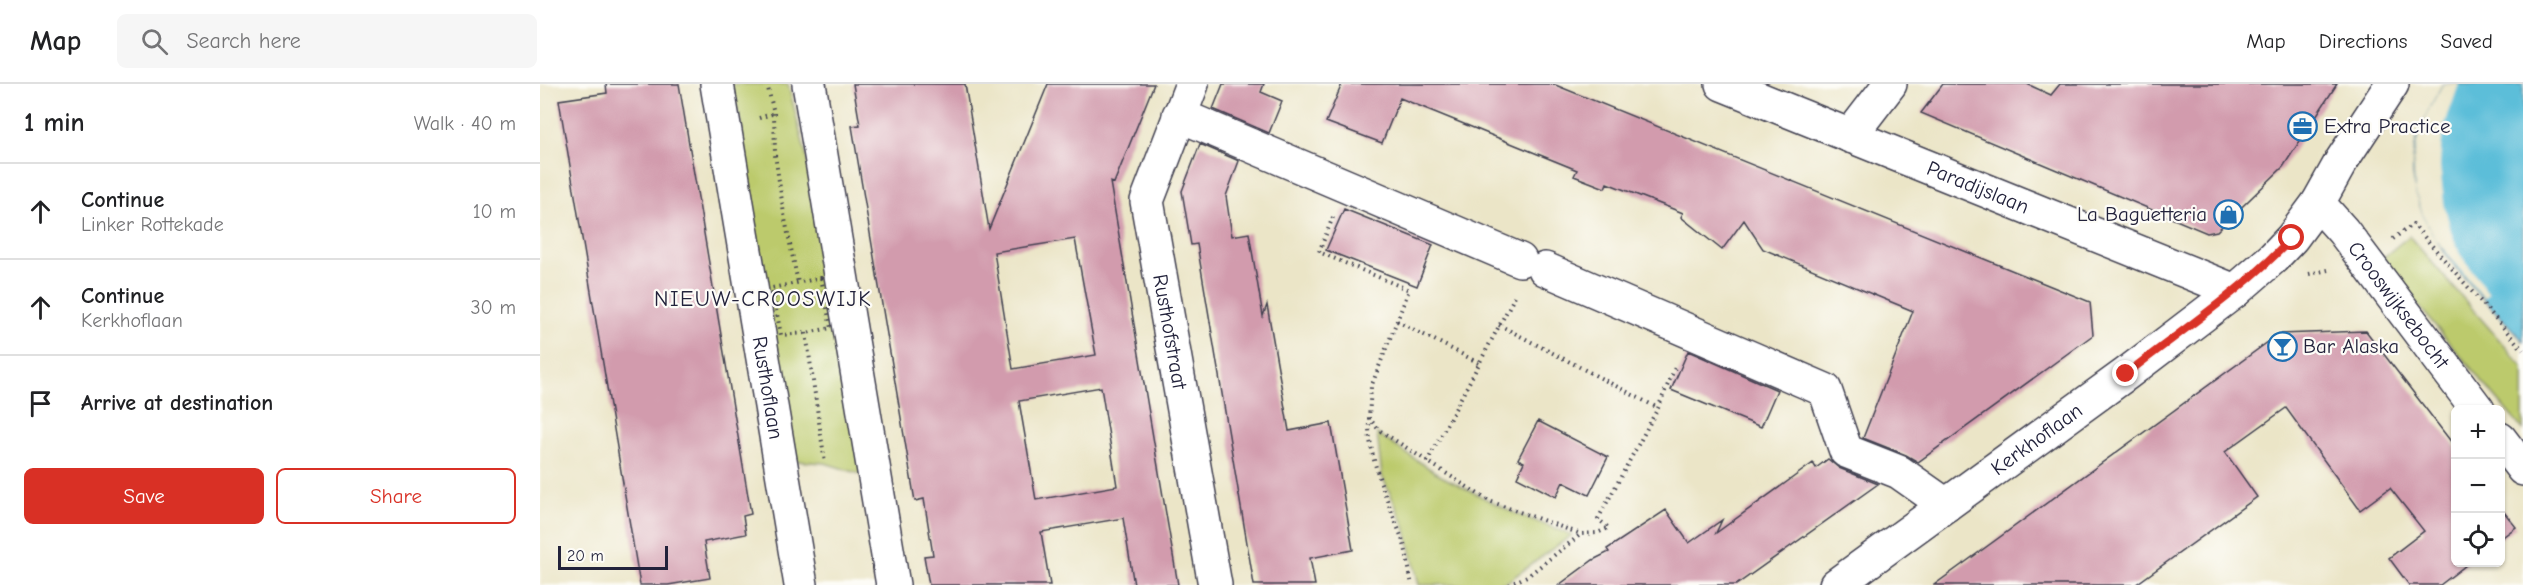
<!DOCTYPE html>
<html lang="en">
<head>
<meta charset="utf-8">
<style>
  :root { --surface:#fff; --page:#f6f6f6; --text:#202124; --muted:#757577; --line:#e0e0e0; --accent:#d93025 }
  body { margin:0; font-family:"Comic Neue",sans-serif; background:var(--page); color:var(--text) }
  .controls { position:absolute; right:18px; bottom:18px; display:grid; overflow:hidden; border-radius:9px; box-shadow:0 2px 4px #0004 }
  .controls button { width:54px; height:54px; display:grid; place-items:center; padding:0; border:0; border-bottom:2px solid var(--line); background:var(--surface); color:var(--text); font:30px sans-serif }
  .scale { position:absolute; left:18px; bottom:15px; width:110px; box-sizing:border-box; padding-left:6px; border:3px solid #22223b; border-top:0; font-size:16px; line-height:21px; white-space:nowrap; color:#22223b; -webkit-text-stroke:4px #fdfcf7; paint-order:stroke }
  .stop { position:absolute; width:18px; height:18px; margin:-14px; border:4px solid #d93025; border-radius:50%; background:#fff }
  .stop.end { background:#d93025; border-color:#fff; box-shadow:0 2px 6px #0008 }
  .list { margin:0; padding:0; list-style:none }
  h2 { display:flex; justify-content:space-between; align-items:center; height:78px; margin:0; padding:0 24px; font-size:26px }
  h2 small { font-size:20px; font-weight:400; color:var(--muted) }
  .list li { display:grid; grid-template-columns:39px 1fr auto; gap:18px; align-items:center; box-sizing:border-box; height:96px; padding:0 24px; border-top:2px solid var(--line) }
  .list b { display:block; font-size:22px; white-space:nowrap }
  .list p { margin:0; font-size:20px; white-space:nowrap; color:var(--muted) }
  .list em { font-size:20px; font-style:normal; color:var(--muted) }
  .actions { display:flex; gap:12px; padding:18px 24px }
  .actions a { flex:1; padding:14px 0; border:2px solid var(--accent); border-radius:9px; text-align:center; font-size:21px; color:var(--accent) }
  .actions .main { background:var(--accent); color:#fff }
  .icon { flex:none; width:33px; height:33px; fill:none; stroke:currentColor; stroke-width:2; stroke-linecap:round; stroke-linejoin:round }
  .map { position:relative; flex:none; width:1983px; height:501px; overflow:hidden }
  header { display:flex; align-items:center; gap:36px; box-sizing:border-box; height:84px; padding:0 30px; background:var(--surface); border-bottom:2px solid var(--line) }
  header strong { font-size:28px }
  nav { display:flex; gap:33px; margin-inline-start:auto; font-size:21px }
  .search { width:420px; height:54px; background:var(--page); display:flex; align-items:center; gap:15px; box-sizing:border-box; padding:0 21px; border-radius:9px; color:var(--muted); font-size:22px }
  main { display:flex }
  aside { flex:1; background:var(--surface) }
  .map>svg:first-child { display:block }
</style>
</head>
<body>
<header>
<strong>Map</strong>
<div class="search"><svg class="icon" aria-label="search" viewBox="0 0 24 24"><circle cx="10" cy="10" r="6"/><path d="M15 15l6 6"/></svg>Search here</div>
<nav><a>Map</a><a>Directions</a><a>Saved</a></nav>
</header>
<main>
<aside>
<h2>1 min<small>Walk · 40 m</small></h2>
<ul class="list">
<li><svg class="icon" aria-label="ahead" viewBox="0 0 24 24"><path d="M12 20V5M6 11l6-6 6 6"/></svg><div><b>Continue</b><p>Linker Rottekade</p></div><em>10 m</em></li>
<li><svg class="icon" aria-label="ahead" viewBox="0 0 24 24"><path d="M12 20V5M6 11l6-6 6 6"/></svg><div><b>Continue</b><p>Kerkhoflaan</p></div><em>30 m</em></li>
<li><svg class="icon" aria-label="arrive" viewBox="0 0 24 24"><path d="M6 21V4h12l-3 4 3 4H6"/></svg><div><b>Arrive at destination</b></div></li>
</ul>
<div class="actions"><a class="main">Save</a><a>Share</a></div>
</aside>
<div class="map">
<svg width="1983" height="501" viewBox="0 0 1983 501">
  <rect width="100%" height="100%" fill="#fdfcf7"/>
  <filter id="ink" filterUnits="userSpaceOnUse"><feTurbulence type="fractalNoise" baseFrequency=".0167" numOctaves="2"/><feDisplacementMap in="SourceGraphic" scale="12" xChannelSelector="R" yChannelSelector="G"/><feConvolveMatrix kernelMatrix="1 2 1 2 8 2 1 2 1" color-interpolation-filters="sRGB"/></filter>
  <filter id="wash" filterUnits="userSpaceOnUse"><feTurbulence type="fractalNoise" baseFrequency=".008" numOctaves="4" result="noise"/><feDisplacementMap in="SourceGraphic" scale="24" xChannelSelector="R" yChannelSelector="G"/><feGaussianBlur stdDeviation="1.35" result="paint"/><feColorMatrix in="noise" values="0 0 0 0 0 0 0 0 0 0 0 0 0 0 0 0 0 1.4 0 .05"/><feComposite in="paint" operator="in"/></filter>
  <g filter="url(#wash)">
    <rect width="100%" height="100%" fill="#ebe5c7"/>
    <path fill="#bcca6c" stroke="#6f7654" stroke-width="1.5" d="M190 0H248L266 71 323 391 285 379 254 377 205 81 201 40Z
      M1869 152 1983 283V346L1840 176Z
      M837 350 901 392 972 428 1032 451 967 498 953 501H879L865 442 842 392Z"/>
    <path fill="#5bbed9" stroke="#3e708a" stroke-width="1.5" d="M1903 0H1983V257C1939 208 1869 148 1873 77 1875 48 1890 24 1903 0Z"/>
    <path fill="#ebe5c7" d="M1903 0H1919L1903 46 1901 65 1900 82 1904 119 1912 151 1921 171 1949 210 1944 214 1894 153 1883 131 1875 107 1873 76 1879 49 1887 29Z"/>
    <g id="blocks">
      <path fill="#d29bad" fill-rule="evenodd" d="M66 0H139L211 430 203 432 206 450 164 458 170 494 128 501H100L19 16 67 9Z
        M313 0H425L449 145 508 0H614L574 99 570 98 638 501H594L583 434 501 448 510 501H389L384 472 393 471 384 415 375 417 312 42 320 41ZM535 155 556 271 473 285 454 168ZM561 303 577 402 496 416 479 317Z
        M683 0H724L721 8 742 17 729 49 673 25Z
        M802 0H1013L1550 218 1553 251 1378 378 1366 371 1323 354 1373 227 1223 165 1204 136 1182 166 1141 133 1143 129 1067 99 1065 104 1034 92 1037 86 860 14 842 59 786 38Z
        M1403 0H1487L1511 11 1520 0H1797L1743 83 1677 147 1667 149 1381 29Z
        M660 60 699 77 686 112 692 152 709 149 723 232 727 221 749 347 791 339 813 466 770 474 775 501H714L657 160 651 161 642 107Z
        M804 125 893 161 877 202 786 166Z
        M1826 247 1916 364V478H1930L1900 501H1869L1849 474 1884 447 1850 404 1820 426 1746 324 1685 368 1717 413 1595 501H1394L1739 250Z
        M1148 267 1237 306 1221 343 1131 306Z
        M998 337 1068 373 1049 411 1023 398 1016 413 977 393 984 378 978 375Z
        M1288 375 1299 384 1338 400 1196 501H1019L1053 476 1069 468 1067 465 1126 426 1149 459 1182 436 1176 449 1273 379 1276 384Z
        M1960 423 1976 443 1960 455Z"/>
    </g>
  </g>
  <g filter="url(#ink)">
    <use href="#blocks" fill-opacity="0" stroke="#403f50" stroke-width="1.5"/>
    <g fill="none" stroke-linecap="round" stroke-linejoin="round">
      <defs>
        <g id="minor">
          <path id="s1" d="M177 0 261 501"/>
          <path d="M269 0 353 501"/>
          <path id="s2" d="M652 0 607 117 675 501"/>
          <path id="s3" d="M1182 0 1695 207"/>
          <path d="M639 31 980 176"/>
          <path d="M1310 52 1350 0"/>
          <path id="s4" d="M1778 119 1803 147 1938 326"/>
          <path d="M1005 185 1285 306 1306 367 1359 388 1406 421"/>
          <path d="M1960 355 1983 385"/>
          <path id="s5" d="M1296 501 1586 290 1695 207 1733 174 1752 154 1778 119 1802 76 1852 0"/>
        </g>
      </defs>
      <use href="#minor" stroke="#403f50" stroke-width="36"/>
      <path stroke="#403f50" stroke-width="4" stroke-dasharray="1.5 4.5" stroke-linecap="butt" d="M227 0 234 29 235 71 244 130 258 199
        M219 34 235 29
        M793 133 779 168 869 206 831 303 829 334 839 346 949 417 1041 450 1057 449 1069 444 1058 435 1118 324 1136 281
        M1853 155 1873 140 1983 266
        M1769 190 1788 186
        M281 194 291 244 266 249 241 251 232 204Z
        M857 237 939 279
        M959 241 1118 324
        M266 249 285 379
        M829 334C827 375 850 421 864 460 868 473 869 488 872 501
        M887 378 976 210
        M969 501 989 491 1040 451"/>
      <use href="#minor" stroke="#fff" stroke-width="33"/>
    </g>
  </g>
  <g fill="none" stroke-linecap="round" stroke-linejoin="round" filter="url(#ink)">
    <path stroke="#d93025" stroke-width="8" d="M1586 290C1642 246 1703 206 1752 154"/>
  </g>
  <defs>
    <symbol id="office-ring" viewBox="-11 -11 22 22"><circle r="9.5" fill="#fdfcf7" stroke="#1f6fb2" stroke-width="1.5"/><path d="M-6-3h4V-5.5h4V-3h4V5H-6ZM-1-4.5V-3h2v-1.5ZM-6 0V1H6V0Z" fill="#1f6fb2"/></symbol>
    <symbol id="shop-ring" viewBox="-11 -11 22 22"><circle r="9.5" fill="#fdfcf7" stroke="#1f6fb2" stroke-width="1.5"/><path d="M-5-2.5h2.3a2.7 3.5 0 0 1 5.4 0H5L5.5 6h-11ZM-1.5-2.5h3a1.5 2.3 0 0 0-3 0Z" fill="#1f6fb2"/></symbol>
    <symbol id="bar-ring" viewBox="-11 -11 22 22"><circle r="9.5" fill="#fdfcf7" stroke="#1f6fb2" stroke-width="1.5"/><path d="M-6-5H6L.8 .8V4.5H3.5V6h-7V4.5H-.8V.8Z" fill="#1f6fb2"/></symbol>
  </defs>
  <g fill-rule="evenodd">
    <use href="#office-ring" x="1746" y="26" width="33" height="33"/>
    <use href="#shop-ring" x="1672" y="114" width="33" height="33"/>
    <use href="#bar-ring" x="1726" y="246" width="33" height="33"/>
  </g>
  <g text-anchor="middle" stroke-width="4.5" stroke-linejoin="round" paint-order="stroke">
    <g font-size="21" fill="#22223b" stroke="#fdfcf7" text-anchor="start">
      <text x="1784" y="49">Extra Practice</text>
      <text x="1667" y="137" text-anchor="end">La Baguetteria</text>
      <text x="1763" y="269">Bar Alaska</text>
    </g>
    <g font-size="21" fill="#22223b" stroke="#fdfcf7">
      <text dy="7" stroke="none"><textPath href="#s3" startOffset="276">Paradijslaan</textPath></text>
      <text dy="7" stroke="none"><textPath href="#s4" startOffset="130">Crooswijksebocht</textPath></text>
      <text dy="7" stroke="none"><textPath href="#s2" startOffset="258">Rusthofstraat</textPath></text>
      <text dy="7" stroke="none"><textPath href="#s1" startOffset="308">Rusthoflaan</textPath></text>
      <text dy="7" stroke="none"><textPath href="#s5" startOffset="248">Kerkhoflaan</textPath></text>
    </g>
    <g font-size="22" letter-spacing="1.5" fill="#22223b" stroke="#fdfcf7">
      <text x="223" y="222">NIEUW-CROOSWIJK</text>
    </g>
  </g>
</svg>
<div class="controls">
<button>+</button>
<button>−</button>
<button><svg class="icon" aria-label="locate" viewBox="0 0 24 24"><circle cx="12" cy="12" r="6"/><path d="M12 2v4M12 18v4M2 12h4M18 12h4"/></svg></button>
</div>
<div class="scale">20 m</div>
<div class="stop" style="left:1752px;top:154px"></div>
<div class="stop end" style="left:1586px;top:290px"></div>
</div>
</main>
</body>
</html>
